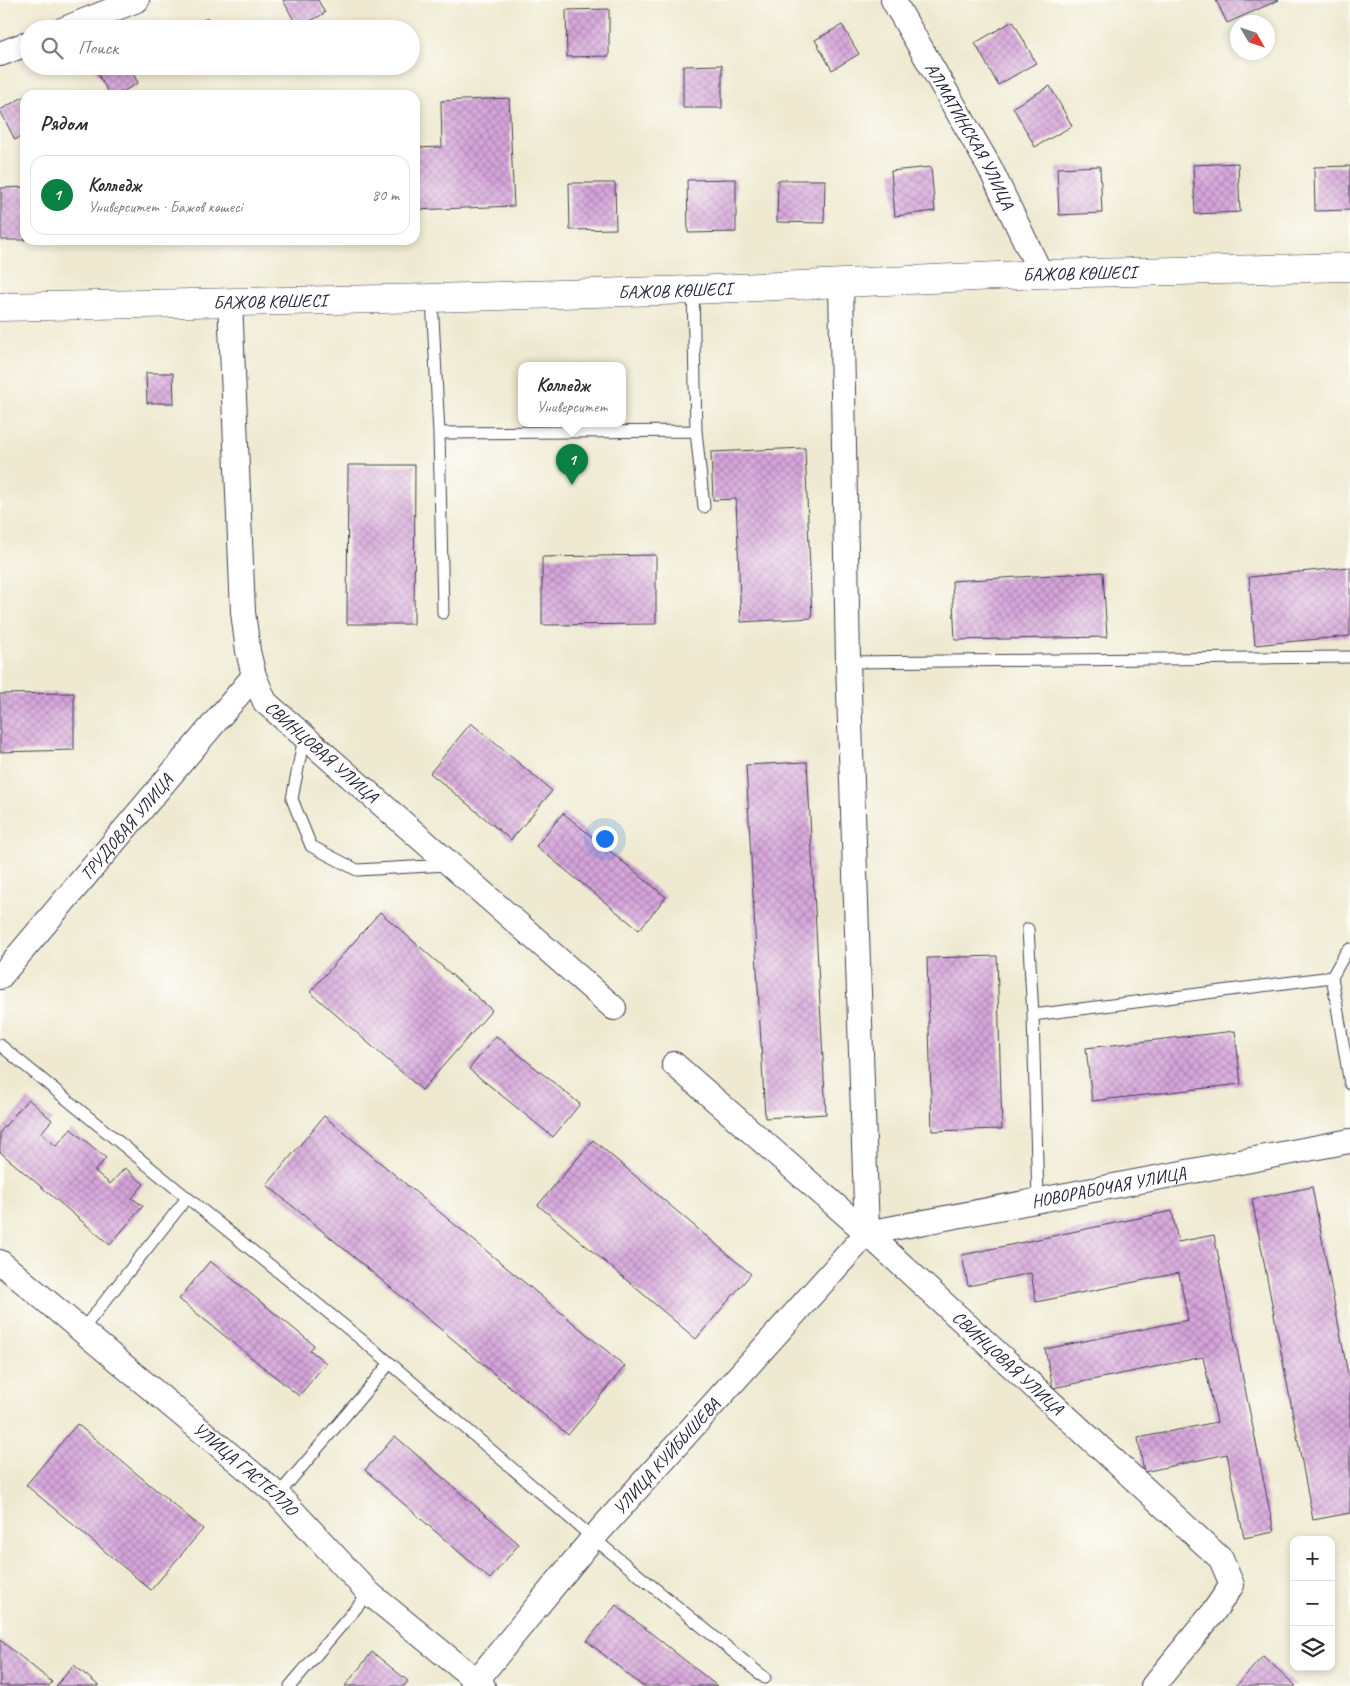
<!DOCTYPE html>
<html lang="ru">
<head>
<meta charset="utf-8">
<style>
  :root { --surface:#fff; --page:#f2f2f3; --text:#2b2b33; --muted:#7c7c81; --line:#e1e1e2; --accent:#0b8043 }
  body { margin:0; font-family:Caveat,sans-serif; background:var(--page); color:var(--text) }
  .controls { position:absolute; right:15px; bottom:15px; display:grid; overflow:hidden; border-radius:10px; box-shadow:0 2px 8px #0003 }
  .controls button { width:45px; height:45px; display:grid; place-items:center; padding:0; border:0; border-bottom:1px solid var(--line); background:var(--surface); color:var(--text); font:25px sans-serif }
  .compass { position:absolute; left:1230px; top:15px; width:45px; height:45px; border-radius:50%; background:var(--surface); box-shadow:0 2px 8px #0003; rotate:129deg }
  .you { position:absolute; left:604px; top:838px; width:18px; height:18px; margin:-12px; border:4px solid #fff; border-radius:50%; background:#1a73e8; box-shadow:0 0 0 8px #1a73e833 }
  .badge { display:grid; place-items:center; width:32px; height:32px; border-radius:50%; background:var(--accent); color:#fff; font-size:16px; font-weight:700 }
  .pin { position:absolute; translate:-50% -41px; filter:drop-shadow(0 1px 2px #0008) }
  .pin::after { content:''; position:absolute; top:26px; width:18px; height:15px; background:inherit; clip-path:polygon(0 0,100% 0,50% 100%) }
  .popup { position:absolute; left:518px; top:362px; width:108px; height:65px; box-sizing:border-box; display:grid; place-content:center; border-radius:10px; background:var(--surface); filter:drop-shadow(0 1px 4px #0005); font-size:16px; white-space:nowrap; color:var(--muted) }
  .popup b { font-size:19px; color:var(--text) }
  .popup::after { content:''; position:absolute; left:50%; top:100%; margin-left:-10px; border:10px solid transparent; border-top-color:var(--surface) }
  .list { margin:0; padding:0; list-style:none }
  h2 { display:flex; justify-content:space-between; align-items:center; height:65px; margin:0; padding:0 20px; font-size:21px }
  h2 small { font-size:16px; font-weight:400; color:var(--muted) }
  .list li { display:grid; grid-template-columns:32px 1fr auto; gap:15px; align-items:center; box-sizing:border-box; height:80px; margin:0 10px 10px; padding:0 10px; border:1px solid var(--line); border-radius:15px }
  .list b { display:block; font-size:19px; white-space:nowrap }
  .list p { margin:0; font-size:16px; white-space:nowrap; color:var(--muted) }
  .list em { font-size:16px; font-style:normal; color:var(--muted) }
  .icon { flex:none; width:28px; height:28px; fill:none; stroke:currentColor; stroke-width:2; stroke-linecap:round; stroke-linejoin:round }
  .map { position:relative; flex:none; width:1350px; height:1686px; overflow:hidden }
  .search { position:absolute; background:var(--surface); box-shadow:0 2px 8px #0003; left:20px; top:20px; width:400px; height:55px; display:flex; align-items:center; gap:12px; box-sizing:border-box; padding:0 18px; border-radius:28px; color:var(--muted); font-size:19px }
  .panel { position:absolute; background:var(--surface); box-shadow:0 2px 8px #0003; left:20px; top:90px; width:400px; height:155px; border-radius:15px }
  .map>svg:first-child { display:block }
</style>
</head>
<body>
<div class="map">
<svg width="1350" height="1686" viewBox="0 0 1350 1686">
  <defs>
    <pattern id="building-cross-hatch" width="8" height="8" patternUnits="userSpaceOnUse" patternTransform="scale(1.25)"><rect width="8" height="8" fill="#d6a4da"/><path d="M0 0l8 8M0 8l8-8" fill="none" stroke="#ad85b2"/></pattern>
  </defs>
  <rect width="100%" height="100%" fill="#fdfcf7"/>
  <filter id="ink" filterUnits="userSpaceOnUse"><feTurbulence type="fractalNoise" baseFrequency=".02" numOctaves="2"/><feDisplacementMap in="SourceGraphic" scale="10" xChannelSelector="R" yChannelSelector="G"/><feConvolveMatrix kernelMatrix="1 2 1 2 8 2 1 2 1" color-interpolation-filters="sRGB"/></filter>
  <filter id="wash" filterUnits="userSpaceOnUse"><feTurbulence type="fractalNoise" baseFrequency=".0096" numOctaves="4" result="noise"/><feDisplacementMap in="SourceGraphic" scale="20" xChannelSelector="R" yChannelSelector="G"/><feGaussianBlur stdDeviation="1.12" result="paint"/><feColorMatrix in="noise" values="0 0 0 0 0 0 0 0 0 0 0 0 0 0 0 0 0 1.4 0 .05"/><feComposite in="paint" operator="in"/></filter>
  <g filter="url(#wash)">
    <rect width="100%" height="100%" fill="#eee9d0"/>
    <g id="blocks">
      <path fill="url(#building-cross-hatch)" d="M283 0H318L325 13 298 28Z
        M1216 0H1279L1227 23Z
        M609 9V56L567 57 566 10Z
        M208 18 215 29H188Z
        M1013 21 1036 63 998 85 975 43Z
        M842 25 859 54 832 70 815 40Z
        M722 65V108H683V66Z
        M100 66H129L138 83 117 95H110L95 69Z
        M1050 86 1072 126 1035 147 1013 107Z
        M25 96V134L15 140 0 110Z
        M509 98 514 206 415 210V148L442 147 441 101Z
        M1238 163 1240 212 1195 214 1193 165Z
        M1100 166 1102 213 1059 215 1057 168Z
        M1350 166V210L1315 211 1314 167Z
        M931 167 935 211 895 216 891 171Z
        M736 179V232L688 233 687 180Z
        M778 180H825L824 223 777 222Z
        M569 183H615L616 229 570 230Z
        M25 187V240H1V188Z
        M146 373H173L174 403H147Z
        M805 448 812 618 741 622 736 499 713 500 711 452Z
        M348 465H415L414 624H347Z
        M656 555V624L542 625V557Z
        M1350 567V636L1255 645 1249 577Z
        M1103 572 1107 637 955 640 952 581Z
        M74 693V750L0 752V694Z
        M471 723 552 791 511 840 430 773Z
        M807 762 826 1114 765 1118 746 765Z
        M563 813 666 897 639 930 536 846Z
        M380 912 492 1010 422 1090 310 992Z
        M997 956 1002 1129 932 1131 927 958Z
        M1235 1031 1241 1084 1092 1101 1086 1048Z
        M496 1036 580 1104 553 1137 469 1069Z
        M28 1099 52 1120 41 1133 56 1146 71 1129 106 1158 95 1171 110 1184 125 1168 144 1184 132 1198 143 1206 110 1245 0 1152V1132Z
        M324 1116 625 1366 568 1435 267 1185Z
        M593 1140 751 1274 696 1339 538 1205Z
        M1312 1187 1350 1385V1513L1313 1520 1252 1199Z
        M1172 1211 1178 1242 1214 1235 1274 1532 1244 1538 1227 1454 1144 1472 1138 1438 1217 1422 1203 1357 1053 1388 1045 1349 1188 1320 1179 1273 1036 1302 1031 1273 968 1286 962 1255Z
        M210 1261 314 1345 310 1350 326 1363 299 1396 179 1299Z
        M77 1424 203 1529 151 1590 26 1485Z
        M395 1436 519 1544 490 1579 365 1470Z
        M616 1605 717 1686H642L587 1641Z
        M0 1640 52 1682 49 1686H0Z
        M372 1652 408 1681 404 1686H345Z
        M1263 1656 1296 1686H1236Z
        M74 1665 99 1686H56Z"/>
    </g>
  </g>
  <g filter="url(#ink)">
    <use href="#blocks" fill-opacity="0" stroke="#414051" stroke-width="1"/>
    <g fill="none" stroke-linecap="round" stroke-linejoin="round">
      <defs>
        <path id="service" d="M693 290 696 431 704 507
          M432 298 439 433 443 613
          M439 433 696 431
          M848 662 1350 657
          M304 737 292 799 311 846 357 870 448 865
          M1028 929 1033 1015 1038 1200
          M1350 949 1346 952 1332 977 1350 1084
          M1033 1015 1332 977
          M0 1045 390 1363 593 1538 765 1678
          M82 1330 187 1198
          M278 1495 390 1363
          M290 1686 369 1593"/>
        <g id="minor">
          <path id="s1" d="M893 0 989 166 1041 274"/>
          <path d="M64 29 137 0"/>
          <path d="M0 54 29 43"/>
          <path d="M841 283 848 662 867 1233"/>
          <path id="s2" d="M230 301 243 612 248 651 254 676 265 702 614 1008"/>
          <path id="s3" d="M0 977 254 676"/>
          <path id="s4" d="M674 1064 867 1233 1221 1559 1232 1585 1212 1614 1153 1686"/>
          <path id="s5" d="M867 1233 1350 1141"/>
          <path id="s6" d="M0 1262 278 1495 369 1593 483 1686"/>
          <path id="s7" d="M472 1686 593 1538 867 1233"/>
        </g>
        <g id="primary">
          <path id="s8" d="M0 307 432 298 693 290 1041 274 1350 267"/>
        </g>
      </defs>
      <use href="#service" stroke="#414051" stroke-width="13"/>
      <use href="#minor" stroke="#414051" stroke-width="26"/>
      <use href="#primary" stroke="#414051" stroke-width="29"/>
      <use href="#service" stroke="#fff" stroke-width="11"/>
      <use href="#minor" stroke="#fff" stroke-width="24"/>
      <use href="#primary" stroke="#fff" stroke-width="28"/>
    </g>
  </g>
  <g text-anchor="middle" stroke-width="4" stroke-linejoin="round" paint-order="stroke">
    <g font-size="18" fill="#22223b" stroke="#fdfcf7">
      <text dy="6" stroke="none"><textPath href="#s1" startOffset="156">АЛМАТИНСКАЯ УЛИЦА</textPath></text>
      <text dy="6" stroke="none"><textPath href="#s8" startOffset="1080">БАЖОВ КӨШЕСІ</textPath></text>
      <text dy="6" stroke="none"><textPath href="#s8" startOffset="675">БАЖОВ КӨШЕСІ</textPath></text>
      <text dy="6" stroke="none"><textPath href="#s8" startOffset="270">БАЖОВ КӨШЕСІ</textPath></text>
      <text dy="6" stroke="none"><textPath href="#s2" startOffset="480">СВИНЦОВАЯ УЛИЦА</textPath></text>
      <text dy="6" stroke="none"><textPath href="#s3" startOffset="196">ТРУДОВАЯ УЛИЦА</textPath></text>
      <text dy="6" stroke="none"><textPath href="#s5" startOffset="246">НОВОРАБОЧАЯ УЛИЦА</textPath></text>
      <text dy="6" stroke="none"><textPath href="#s4" startOffset="448">СВИНЦОВАЯ УЛИЦА</textPath></text>
      <text dy="6" stroke="none"><textPath href="#s7" startOffset="301">УЛИЦА КУЙБЫШЕВА</textPath></text>
      <text dy="6" stroke="none"><textPath href="#s6" startOffset="321">УЛИЦА ГАСТЕЛЛО</textPath></text>
    </g>
  </g>
</svg>
<div class="controls">
<button>+</button>
<button>−</button>
<button><svg class="icon" aria-label="layers" viewBox="0 0 24 24"><path d="M12 4l9 5-9 5-9-5zM3 14l9 5 9-5"/></svg></button>
</div>
<svg class="compass" viewBox="-18 -18 36 36"><path d="M0-13l5 13h-10z" fill="#e53935"/><path d="M0 13l5-13h-10z" fill="#7c7c81"/></svg>
<div class="you"></div>
<div class="pin badge" style="left:572px;top:485px">1</div>
<div class="popup"><b>Колледж</b>Университет</div>
<div class="search"><svg class="icon" aria-label="search" viewBox="0 0 24 24"><circle cx="10" cy="10" r="6"/><path d="M15 15l6 6"/></svg>Поиск</div>
<section class="panel">
<h2>Рядом<small></small></h2>
<ul class="list">
<li><span class="badge">1</span><div><b>Колледж</b><p>Университет · Бажов көшесі</p></div><em>80 m</em></li>
</ul>
</section>
</div>
</body>
</html>
